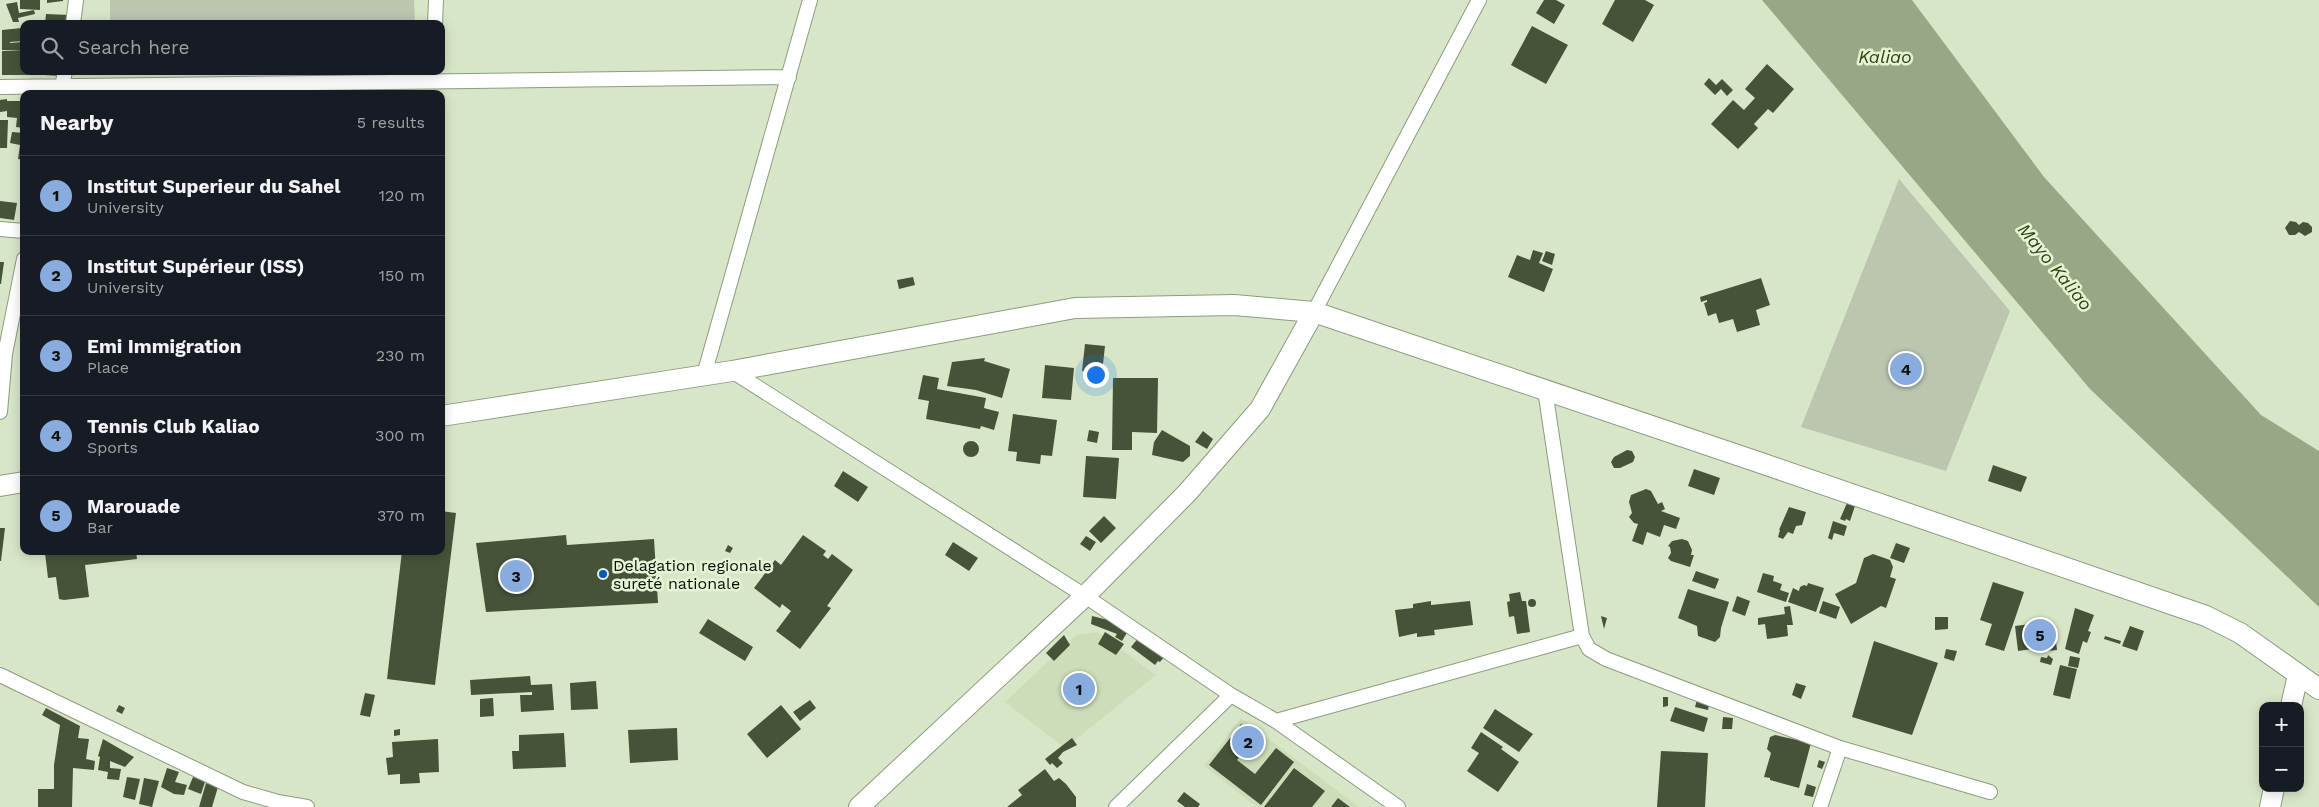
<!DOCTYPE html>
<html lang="en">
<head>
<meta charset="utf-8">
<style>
  :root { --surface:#171b24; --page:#20242c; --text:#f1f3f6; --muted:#9ea1a6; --line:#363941; --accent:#87acdd }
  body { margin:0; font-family:"Work Sans",sans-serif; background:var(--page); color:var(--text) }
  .controls { position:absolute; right:15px; bottom:15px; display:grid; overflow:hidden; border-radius:10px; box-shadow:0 2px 12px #0003 }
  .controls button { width:45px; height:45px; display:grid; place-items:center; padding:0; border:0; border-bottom:1px solid var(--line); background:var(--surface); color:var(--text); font:25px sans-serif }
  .you { position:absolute; left:1095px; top:374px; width:18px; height:18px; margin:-12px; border:4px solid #fff; border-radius:50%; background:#1a73e8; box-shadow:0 0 0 8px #1a73e833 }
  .badge { display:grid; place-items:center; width:32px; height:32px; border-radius:50%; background:var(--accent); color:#111; font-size:16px; font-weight:700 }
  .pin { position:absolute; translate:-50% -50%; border:2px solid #fff; box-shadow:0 1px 5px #0006 }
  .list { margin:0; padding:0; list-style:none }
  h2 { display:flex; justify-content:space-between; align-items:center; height:65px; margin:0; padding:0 20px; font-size:21px }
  h2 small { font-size:16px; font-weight:400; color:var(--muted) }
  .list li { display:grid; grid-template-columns:32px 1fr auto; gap:15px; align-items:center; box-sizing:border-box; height:80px; padding:0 20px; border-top:1px solid var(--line) }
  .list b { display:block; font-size:19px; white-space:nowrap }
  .list p { margin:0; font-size:16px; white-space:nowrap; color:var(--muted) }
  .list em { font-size:16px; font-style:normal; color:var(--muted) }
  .icon { flex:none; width:28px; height:28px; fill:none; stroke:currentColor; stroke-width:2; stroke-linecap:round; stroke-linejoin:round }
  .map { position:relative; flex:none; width:2319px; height:807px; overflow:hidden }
  .search { position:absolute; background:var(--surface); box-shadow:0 2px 12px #0003; left:20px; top:20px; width:425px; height:55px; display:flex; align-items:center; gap:12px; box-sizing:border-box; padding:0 18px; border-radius:10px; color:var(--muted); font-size:19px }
  .panel { position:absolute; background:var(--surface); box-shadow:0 2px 12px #0003; left:20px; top:90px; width:425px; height:465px; border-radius:10px }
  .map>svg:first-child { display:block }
</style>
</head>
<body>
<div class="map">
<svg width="2319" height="807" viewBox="0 0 2319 807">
  <rect width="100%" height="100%" fill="#d8e6c8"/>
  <path fill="#ccdeb9" d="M1097 632 1156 675 1065 748 1005 702 1076 635Z
    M1241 718 1359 807H1257L1204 766Z"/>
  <path fill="#bbc5b0" d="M110 0H414L415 24H110Z
    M1899 179 2010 311 1946 471 1801 427Z"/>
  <path fill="#98a887" d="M1762 0H1912L2044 177 2261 415 2319 451V607L2090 389Z"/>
  <path fill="#475339" d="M20 0H40V10L20 9Z
    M47 0H63V1L47 3Z
    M1544 0H1556L1565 5 1554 24 1536 13Z
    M1615 0H1645L1654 5 1633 42 1602 24Z
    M17 2 19 13 34 10 35 14 18 18 19 22H13L6 4Z
    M46 14 70 15 69 24H45Z
    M22 25H24V41L10 42V43L23 42 20 50H2V30L22 28Z
    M1532 26 1568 45 1546 84 1511 65Z
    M24 50V71H29V75H2V51Z
    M1767 64 1794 89 1773 113 1768 109 1754 124 1758 128 1738 149 1711 124 1733 100 1744 110 1755 98 1745 89Z
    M44 71H61V76L44 75Z
    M1709 78 1716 85 1722 79 1733 90 1727 96 1721 89 1715 95 1704 84Z
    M7 99V101H24V128L16 127 17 118 7 117V111L0 112V100Z
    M0 120H8L7 148H0Z
    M12 132 24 133V160L18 159 20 145 10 143Z
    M0 201 17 203 14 220 0 218Z
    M2290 221 2296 222 2299 225 2303 222 2308 223 2312 227V232L2305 236 2299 232 2295 235H2289L2285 228Z
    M1533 250 1543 253 1539 263 1553 269 1544 292 1508 277 1517 255 1530 260Z
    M1546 251 1555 254 1552 265 1542 261Z
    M0 262H4L1 284H0Z
    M913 277 915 285 899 289 897 280Z
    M1761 278 1770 305 1756 310 1760 325 1737 332 1733 319 1719 323 1716 313 1708 316 1704 303 1707 302V300L1701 302 1700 297Z
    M1085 344 1105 346 1102 373 1082 371Z
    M985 358 984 361 1010 369 1002 398 976 390 947 386 952 362Z
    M1045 365 1074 368 1071 400 1042 398Z
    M923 375 939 378 937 389 986 398 984 408 999 412 994 430 981 426 980 429 926 419 929 401 918 399Z
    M1113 378H1158L1157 433 1132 432V450H1112Z
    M1013 414 1057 420 1052 456 1041 455 1040 464 1016 461 1017 452 1008 451Z
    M1089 430 1099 432 1097 443 1087 441Z
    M1162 430 1190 446V456L1183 462 1152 455 1154 442Z
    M1203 431 1213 439 1207 449 1195 442Z
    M963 449a8 8 0 1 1 16 0a8 8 0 1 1-16 0Z
    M1627 450 1632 451 1635 457 1633 462 1620 468H1614L1611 462 1614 457Z
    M1086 456 1119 458 1116 499 1083 497Z
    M1993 465 2027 477 2021 492 1988 481Z
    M1694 469 1720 478 1714 495 1688 486Z
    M843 471 868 487 858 502 834 486Z
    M1646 489 1651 491 1658 504 1662 502 1665 509 1661 511 1680 518 1676 529 1664 525 1660 537 1647 532 1643 545 1632 541 1638 524 1634 523 1629 517 1632 513 1629 502 1631 495Z
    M1847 503 1855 506 1850 521 1846 519 1845 521 1840 519Z
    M1789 507 1806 512 1802 525 1796 526 1793 534 1788 532 1783 539 1778 537 1780 530H1779Z
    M441 511 456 513 435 685 387 679 402 551H441Z
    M1104 516 1116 528 1101 543 1089 531Z
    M1833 521 1847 526 1844 536 1834 533 1832 540 1828 538Z
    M0 528H5L1 561H0Z
    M566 535 567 545 654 539 658 603 486 612 476 543Z
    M803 535 826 551 823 555 828 559 832 554 853 570 827 606 831 608 800 649 776 631 791 611 782 604 780 608 754 588 775 560 781 565Z
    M1086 536 1096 542 1090 551 1080 544Z
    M1682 539 1688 541 1692 550 1691 555H1694L1690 567 1671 561 1668 558 1671 553 1670 547 1668 546 1672 541Z
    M953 542 978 558 969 571 945 555Z
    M1896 543 1910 548 1904 563 1890 558Z
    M728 545 733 548 730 553 725 551Z
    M37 551H136L137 559 85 565 89 597 64 600 59 599 56 577 48 578 45 553 38 554Z
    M1873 554 1890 560 1893 567 1890 577 1896 579 1886 608 1881 606 1851 624 1835 594 1856 583 1864 558Z
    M1696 571 1719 579 1715 589 1692 581Z
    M1763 573 1774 576 1773 581 1782 584 1780 590 1789 593 1786 602 1757 592Z
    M1993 582 2024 592 2004 651 1985 645 1992 624 1980 620Z
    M1808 583 1824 588 1816 612 1788 602 1793 588 1799 591 1800 587 1804 585 1807 586Z
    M1688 589 1729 602 1721 628 1720 637 1715 642 1698 636 1697 626 1678 618Z
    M1520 592 1522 601H1526L1530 632 1517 634 1514 616 1509 617 1507 602 1510 601 1509 594Z
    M1737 596 1750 601 1745 616 1732 611Z
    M1528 603a4 4 0 1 1 8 0a4 4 0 1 1-8 0Z
    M1431 601V605L1470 601 1473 625 1434 630 1435 635 1417 637V633L1399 637 1395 610 1413 608V604Z
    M1823 601 1840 607 1836 619 1819 613Z
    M1790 606 1793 625H1787L1788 636 1767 639 1765 624 1758 625V618L1785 614 1784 607Z
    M2075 608 2094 615 2088 631 2091 632 2087 643 2083 641 2079 654 2065 649Z
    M1092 616 1112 621 1128 631 1122 641 1115 637 1117 634 1091 624Z
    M1601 616 1607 618 1604 629Z
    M1935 617H1948V629L1935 630Z
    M708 619 753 647 745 661 699 633Z
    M2046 622 2047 634 2055 633 2057 650 2047 651 2046 647 2018 651 2015 626Z
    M2130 626 2144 631 2137 651 2122 646Z
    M1105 632 1124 644 1116 655 1098 644Z
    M1064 635 1070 645 1054 661 1046 653Z
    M2105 636 2121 641 2120 644 2104 639Z
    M1139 637 1164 657 1160 662 1158 661 1155 665 1131 647Z
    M1874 641 1938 663 1912 735 1852 717Z
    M1946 649 1957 651 1954 661 1944 658Z
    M2048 655 2053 659 2051 665 2040 662 2041 657 2047 658Z
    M2070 656 2080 658 2078 668 2068 666Z
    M2060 665 2077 669 2070 699 2053 695Z
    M530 676 531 685 552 684 554 710 521 712 520 695H532V692L471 695 470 680Z
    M596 681 598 709 571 710 570 683Z
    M1796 683 1806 686 1801 699 1792 695Z
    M365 693 375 695 370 717 360 715Z
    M1698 696 1710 700 1708 710 1695 707Z
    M1663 697H1668V706L1663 707Z
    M493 698 494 716 480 717V699Z
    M810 700 816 708 800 721 793 712Z
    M119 705 125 708 122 714 116 711Z
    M781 705 801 729 767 758 747 734Z
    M1675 707 1708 718 1704 732 1670 721Z
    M46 708 80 726 78 738 89 739 86 759 95 761 94 770 73 768 72 807H38V789H54V765L60 725 42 715Z
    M1495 709 1533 734 1519 752 1483 728Z
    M1723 717 1733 718 1732 729H1722Z
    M1241 724 1257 735 1237 760 1255 774 1276 748 1294 762 1261 805 1209 765Z
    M677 728 678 760 630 763 628 730Z
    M400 729V735L394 736V730Z
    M1481 732 1503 747 1501 749 1519 762 1498 792 1467 771 1479 753 1471 748Z
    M564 733 566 767 513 769 512 751H519V735Z
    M1775 735 1811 743 1799 788 1770 780V778L1764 777 1771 753 1767 749 1770 737Z
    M1072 738 1077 745 1063 752 1058 758 1063 763 1057 768 1052 763 1050 765 1045 759Z
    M103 739 134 757 125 767 110 761V768L121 769 119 780 107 779 108 772 98 770 100 757 98 756Z
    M438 739 439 772 419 773 420 783 400 784V774L388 775 386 758 393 757 392 742Z
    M1661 751 1708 753 1705 807H1657Z
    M1819 760 1825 762 1822 769 1817 767Z
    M167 768 179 772 175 782 187 785 184 795 174 794 161 787Z
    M1294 768 1325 791 1312 807H1264Z
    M1045 769 1054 781 1059 778 1066 784 1076 797V807H1007L1022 795 1018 790Z
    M127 777 140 779 135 800 123 797Z
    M193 777 205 782 201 794 188 789Z
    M144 778 159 781 152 807 139 804Z
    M206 783 218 787 212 807H199Z
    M1807 784 1816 787 1813 797 1804 795Z
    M1184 792 1200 804 1198 807H1185L1177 801Z
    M1338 798 1350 807H1331Z"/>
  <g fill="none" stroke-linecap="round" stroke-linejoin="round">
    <defs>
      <path id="street" d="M73 24 76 0
        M435 24 436 0
        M0 87 789 77
        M61 93 65 71
        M0 229 24 231
        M1314 312 1479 0
        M732 371 1085 596 1231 695 1276 721 1398 807
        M704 375 810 0
        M1545 390 1582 636 1589 649 1606 659 1840 748 1990 792
        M0 412 5 354 24 259
        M0 675 243 792 278 802 307 807
        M1276 721 1582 636
        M1116 807 1231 695
        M1820 807 1840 748"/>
      <path id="secondary" d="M441 416 732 371 1075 308 1234 305 1314 312 1761 463 2206 616 2240 633 2319 689
        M0 486 24 482
        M2291 706 2298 675
        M859 807 1085 596 1187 493 1260 409 1314 312
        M2270 807 2274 788"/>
    </defs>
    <use href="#street" stroke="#8d9b7f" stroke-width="16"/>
    <use href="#secondary" stroke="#8d9b7f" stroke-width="22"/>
    <use href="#street" stroke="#fff" stroke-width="14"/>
    <use href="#secondary" stroke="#fff" stroke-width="20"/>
  </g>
  <circle fill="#0556bf" stroke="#e5f4d5" stroke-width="2" cx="603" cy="574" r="5"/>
  <g text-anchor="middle" stroke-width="5" stroke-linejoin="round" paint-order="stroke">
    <g font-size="16" fill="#0b0f06" stroke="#e5f4d5" text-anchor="start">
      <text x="613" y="571">Delagation regionale<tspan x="613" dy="18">sureté nationale</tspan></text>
    </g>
    <g font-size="18" font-style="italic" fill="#2d410d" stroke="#e5f4d5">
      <text x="1885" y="63">Kaliao</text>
      <text transform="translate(2055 267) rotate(51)" y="6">Mayo Kaliao</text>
    </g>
  </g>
</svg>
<div class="controls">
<button>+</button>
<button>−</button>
</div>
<div class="you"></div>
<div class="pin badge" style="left:1079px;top:689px">1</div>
<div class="pin badge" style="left:1248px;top:742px">2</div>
<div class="pin badge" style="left:516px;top:576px">3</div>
<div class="pin badge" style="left:1906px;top:369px">4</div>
<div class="pin badge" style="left:2040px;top:635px">5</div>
<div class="search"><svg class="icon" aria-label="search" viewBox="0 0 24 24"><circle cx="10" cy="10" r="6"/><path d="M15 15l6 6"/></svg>Search here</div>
<section class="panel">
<h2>Nearby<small>5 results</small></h2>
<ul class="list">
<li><span class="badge">1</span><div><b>Institut Superieur du Sahel</b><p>University</p></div><em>120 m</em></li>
<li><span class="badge">2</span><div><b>Institut Supérieur (ISS)</b><p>University</p></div><em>150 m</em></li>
<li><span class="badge">3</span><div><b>Emi Immigration</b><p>Place</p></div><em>230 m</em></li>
<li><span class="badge">4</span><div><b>Tennis Club Kaliao</b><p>Sports</p></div><em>300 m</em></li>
<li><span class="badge">5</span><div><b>Marouade</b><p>Bar</p></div><em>370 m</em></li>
</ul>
</section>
</div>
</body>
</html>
